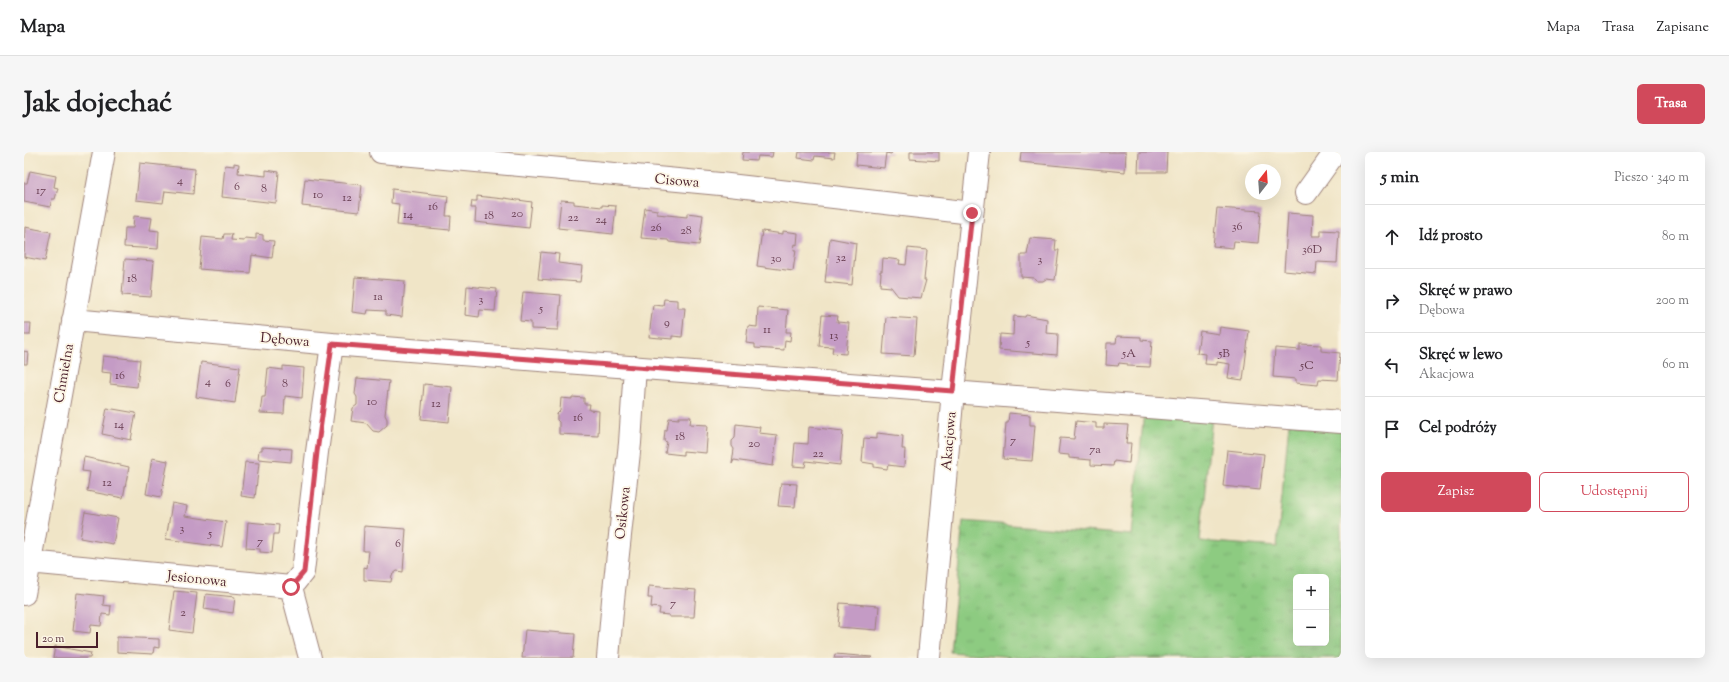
<!DOCTYPE html>
<html lang="pl">
<head>
<meta charset="utf-8">
<style>
  :root { --surface:#fff; --page:#f6f6f6; --text:#202124; --muted:#757577; --line:#e0e0e0; --accent:#d1495b }
  body { margin:0; font-family:"Sorts Mill Goudy",serif; background:var(--page); color:var(--text) }
  .controls { position:absolute; right:12px; bottom:12px; display:grid; overflow:hidden; border-radius:6px; box-shadow:0 4px 16px #0002 }
  .controls button { width:36px; height:36px; display:grid; place-items:center; padding:0; border:0; border-bottom:1px solid var(--line); background:var(--surface); color:var(--text); font:20px sans-serif }
  .compass { position:absolute; left:1221px; top:12px; width:36px; height:36px; border-radius:50%; background:var(--surface); box-shadow:0 4px 16px #0002; rotate:17deg }
  .scale { position:absolute; left:12px; bottom:10px; width:62px; box-sizing:border-box; padding-left:4px; border:2px solid #4a1f2b; border-top:0; font-size:11px; line-height:14px; white-space:nowrap; color:#4a1f2b; -webkit-text-stroke:3px #fcf5e5; paint-order:stroke }
  .stop { position:absolute; width:12px; height:12px; margin:-9px; border:3px solid #d1495b; border-radius:50%; background:#fff }
  .stop.end { background:#d1495b; border-color:#fff; box-shadow:0 1px 4px #0008 }
  .list { margin:0; padding:0; list-style:none }
  h2 { display:flex; justify-content:space-between; align-items:center; height:52px; margin:0; padding:0 16px; font-size:17px }
  h2 small { font-size:13px; font-weight:400; color:var(--muted) }
  .list li { display:grid; grid-template-columns:26px 1fr auto; gap:12px; align-items:center; box-sizing:border-box; height:64px; padding:0 16px; border-top:1px solid var(--line) }
  .list b { display:block; font-size:15px; white-space:nowrap }
  .list p { margin:0; font-size:13px; white-space:nowrap; color:var(--muted) }
  .list em { font-size:13px; font-style:normal; color:var(--muted) }
  .actions { display:flex; gap:8px; padding:12px 16px }
  .actions a { flex:1; padding:9px 0; border:1px solid var(--accent); border-radius:6px; text-align:center; font-size:14px; color:var(--accent) }
  .actions .main { background:var(--accent); color:#fff }
  .icon { flex:none; width:22px; height:22px; fill:none; stroke:currentColor; stroke-width:2; stroke-linecap:round; stroke-linejoin:round }
  .map { position:relative; flex:none; width:1317px; height:506px; overflow:hidden; border-radius:6px }
  header { display:flex; align-items:center; gap:24px; box-sizing:border-box; height:56px; padding:0 20px; background:var(--surface); border-bottom:1px solid var(--line) }
  header strong { font-size:19px }
  nav { display:flex; gap:22px; margin-inline-start:auto; font-size:14px }
  .intro { display:flex; align-items:center; justify-content:space-between; box-sizing:border-box; height:96px; padding:0 24px }
  h1 { margin:0; font-size:28px }
  .button { padding:10px 18px; border-radius:6px; background:var(--accent); color:#fff; font-size:14px; font-weight:700 }
  main { display:flex; gap:24px; padding:0 24px }
  aside { flex:1; background:var(--surface); border-radius:6px; box-shadow:0 4px 16px #0002 }
  .map>svg:first-child { display:block }
</style>
</head>
<body>
<header>
<strong>Mapa</strong>
<nav><a>Mapa</a><a>Trasa</a><a>Zapisane</a></nav>
</header>
<div class="intro"><h1>Jak dojechać</h1><a class="button">Trasa</a></div>
<main>
<div class="map">
<svg width="1317" height="506" viewBox="0 0 1317 506">
  <defs>
    <pattern id="grass-tufts" width="24" height="20" patternUnits="userSpaceOnUse"><rect width="24" height="20" fill="#8dcb81"/><path d="M3 7l-1-3M5 7V3M7 7l1-3M15 17l-1-3M17 17v-4M19 17l1-3" fill="none" stroke="#7bae70"/></pattern>
  </defs>
  <rect width="100%" height="100%" fill="#fcf5e5"/>
  <filter id="ink" filterUnits="userSpaceOnUse"><feTurbulence type="fractalNoise" baseFrequency=".025" numOctaves="2"/><feDisplacementMap in="SourceGraphic" scale="8" xChannelSelector="R" yChannelSelector="G"/><feConvolveMatrix kernelMatrix="1 2 1 2 8 2 1 2 1" color-interpolation-filters="sRGB"/></filter>
  <filter id="wash" filterUnits="userSpaceOnUse"><feTurbulence type="fractalNoise" baseFrequency=".012" numOctaves="4" result="noise"/><feDisplacementMap in="SourceGraphic" scale="16" xChannelSelector="R" yChannelSelector="G"/><feGaussianBlur stdDeviation="0.9" result="paint"/><feColorMatrix in="noise" values="0 0 0 0 0 0 0 0 0 0 0 0 0 0 0 0 0 1.4 0 .05"/><feComposite in="paint" operator="in"/></filter>
  <g filter="url(#wash)">
    <rect width="100%" height="100%" fill="#f0e5c7"/>
    <path fill="url(#grass-tufts)" stroke="#6c7556" fill-rule="evenodd" d="M1120 259 1188 265 1176 389 1253 395 1265 271 1317 276V506H1004L926 500 939 369 1108 383ZM1272 425H1302V491H1272Z"/>
    <g id="blocks">
      <path fill="#c49bc5" d="M719 0H749L748 5 734 4 733 9 718 8Z
        M775 0H811L810 6 791 4 790 8 774 6Z
        M833 0H868L867 2 862 1 860 16 832 13Z
        M886 0H915V9L886 7Z
        M997 0H1102L1101 20 996 10Z
        M1115 0H1143L1142 20H1114Z
        M116 11 171 17 169 42 141 39 139 51 112 48Z
        M210 11 215 12 214 21 242 24V18L255 20 252 51 198 45 201 13 210 14Z
        M6 19 32 24 30 35 34 36 31 47H28L26 55 0 50V31H3Z
        M281 27 338 33 335 60 278 54Z
        M368 37 424 44 422 64H427L426 78 373 73 375 52 367 51Z
        M453 44 480 47V46L508 50 505 76 451 70 452 56H447L448 49H453Z
        M537 48 550 49V52L578 55V53L592 54 589 82 534 76Z
        M621 56 633 58V62L663 65V61L679 63 675 93 645 90 644 88 617 86Z
        M1193 56 1237 59 1234 91 1210 89 1209 96 1189 94Z
        M1264 61 1289 63 1288 84H1297V78L1315 79 1313 111 1293 110 1292 122 1260 119Z
        M110 64 128 66 126 78 135 79 134 97 100 95 101 76H109Z
        M1 75 27 80 21 109 0 105Z
        M738 79 759 82V79L774 81 773 93 771 92 770 98H772L769 119 733 114Z
        M200 82H208L207 88 220 89 221 86 232 87V82L239 83V88L250 89 248 106 228 103 226 121 175 117 178 85 199 87Z
        M806 86 832 91 828 133 801 130Z
        M1006 86 1032 88 1031 98H1035L1031 128 1022 127 1019 129H1013L1010 126 997 125V103H1003Z
        M884 96 903 98 900 128H902L897 146 874 144 867 135 856 134 857 121H856V119H858L859 106 876 108 875 112 882 113Z
        M517 100 535 102 534 111 558 114 556 130 514 127Z
        M101 107 130 109 127 145 98 143Z
        M331 125 381 129 378 165 362 163V159L344 158 343 162 328 160Z
        M443 134 473 137 471 159 456 158 455 165 441 163Z
        M499 140 537 143 534 178 507 177V170L496 169Z
        M640 147 653 148V156H661L658 185 648 184V187L625 185 629 153 639 154Z
        M734 155 764 158 762 180H767L766 189 761 188 760 198 731 196V192L722 191 724 174 733 175Z
        M798 163 814 164 813 170 825 171 822 202 808 201 809 195 795 194Z
        M1002 163 1023 167 1022 181 1034 182 1033 203 975 198 976 182 989 183 990 164 1001 165Z
        M862 165 893 167 890 204 859 202Z
        M0 171H7L6 183H0Z
        M1196 175 1225 179 1219 228 1204 226 1206 212 1193 210V213L1181 212 1182 202 1173 201 1176 179 1195 182Z
        M1093 184 1117 185V188L1128 189 1126 215 1104 214V212L1095 211 1094 214 1082 213 1083 191H1092Z
        M1276 192 1297 193V199L1316 201 1314 228 1295 227 1294 233 1272 231V227L1249 225 1251 196 1276 198Z
        M0 199 4 200 3 212H0Z
        M79 204 116 208 113 235 86 232 87 221 77 220Z
        M177 210 216 215 211 251 172 245Z
        M259 214 280 216 278 246 261 244 260 262 236 261 238 245H241L244 216 259 218Z
        M333 226 365 229 361 263 363 267V273L355 280 349 279 342 271 327 269 329 256 333 253V245L331 242Z
        M400 232 428 235 425 270 397 267Z
        M548 245 560 246V252H566L565 258 575 259 574 284 535 282V270L533 268V262L536 259 537 246 548 247Z
        M83 256 112 261 107 288 78 282Z
        M985 261 1006 263V273H1011L1008 309 979 307 982 271H984Z
        M655 265H667L666 272 684 273 682 301 659 299V303L641 301 643 290 640 289 641 278H643L645 266 655 267Z
        M1052 269 1072 271V276H1080V272L1104 273 1102 291H1107L1105 311 1090 309 1089 314 1067 313V308L1045 306V303L1034 302 1036 286 1050 287Z
        M712 272 736 275 735 281 753 283 749 314 710 308 708 312 710 297 708 294V289L711 286Z
        M785 275 819 279 816 313 782 309 781 315 769 314 771 291 784 292Z
        M853 281 879 284 878 297H881L880 315 864 313 863 317 850 315V312L838 310 840 286 853 287Z
        M238 295 268 297 267 310 234 307 235 298H238Z
        M1203 298 1240 302 1236 338 1199 334Z
        M60 305 105 315 99 346 63 339 66 320 58 319Z
        M128 306 144 309 137 345 122 342Z
        M221 310 235 311 231 346 217 344Z
        M757 331 773 332 771 355 754 354Z
        M148 351 163 354 161 364 202 370 198 395 142 387Z
        M61 360 94 366 89 392 56 386Z
        M224 370 255 373 254 382H250L248 401 236 400V397L222 396Z
        M340 374 382 377 379 420 373 419 368 423 367 430 340 428V415L343 416 345 399H339Z
        M625 434 672 438 670 465H645V463L635 462 636 456 627 455 628 446H624Z
        M150 439 173 441 168 481 145 478Z
        M53 441 80 444 79 453 87 454 86 463 78 462 77 474 67 473 66 481 49 479Z
        M182 442 211 445 209 461 180 457Z
        M816 451 855 454 853 478 814 475Z
        M501 478 551 482 549 506H498Z
        M93 485 135 487V496L130 495 129 502 93 500Z
        M31 494 67 501 66 506H29Z
        M811 502 848 505 847 506H810Z"/>
    </g>
  </g>
  <g filter="url(#ink)">
    <use href="#blocks" fill-opacity="0" stroke="#9d8279" stroke-width="1"/>
    <g fill="none" stroke-linecap="round" stroke-linejoin="round">
      <defs>
        <path id="minor" d="M357 0 696 32 948 61
          M1282 41 1307 6 1308 0
          M49 168 308 192 1317 270
          M5 410 267 435
          M267 435 279 420 293 300 308 192
          M267 435 286 506
          M0 442 80 0
          M584 506 589 448 606 291 611 215
          M905 506 929 239 955 0"/>
      </defs>
      <use href="#minor" stroke="#9d8279" stroke-width="24"/>
      <use href="#minor" stroke="#fff" stroke-width="22"/>
    </g>
  </g>
  <g fill="none" stroke-linecap="round" stroke-linejoin="round" filter="url(#ink)">
    <path stroke="#d1495b" stroke-width="5" d="M267 435 280 420 293 300 308 192 929 239 948 61"/>
  </g>
  <g text-anchor="middle" stroke-width="3.5" stroke-linejoin="round" paint-order="stroke">
    <g font-size="12" fill="#683e52">
      <text x="156" y="32">4</text>
      <text x="213" y="38">6</text>
      <text x="240" y="40">8</text>
      <text x="17" y="42">17</text>
      <text x="294" y="46">10</text>
      <text x="323" y="49">12</text>
      <text x="409" y="58">16</text>
      <text x="493" y="65">20</text>
      <text x="384" y="66">14</text>
      <text x="465" y="67">18</text>
      <text x="549" y="69">22</text>
      <text x="577" y="71">24</text>
      <text x="1213" y="78">36</text>
      <text x="632" y="79">26</text>
      <text x="662" y="82">28</text>
      <text x="1288" y="101">36D</text>
      <text x="817" y="109">32</text>
      <text x="752" y="110">30</text>
      <text x="1016" y="111">3</text>
      <text x="108" y="130">18</text>
      <text x="354" y="148">1a</text>
      <text x="457" y="151">3</text>
      <text x="517" y="160">5</text>
      <text x="643" y="174">9</text>
      <text x="743" y="181">11</text>
      <text x="810" y="187">13</text>
      <text x="1004" y="194">5</text>
      <text x="1105" y="205">5A</text>
      <text x="1200" y="205">5B</text>
      <text x="1283" y="217">5C</text>
      <text x="96" y="227">16</text>
      <text x="184" y="233">4</text>
      <text x="204" y="235">6</text>
      <text x="261" y="235">8</text>
      <text x="348" y="253">10</text>
      <text x="412" y="255">12</text>
      <text x="554" y="269">16</text>
      <text x="95" y="276">14</text>
      <text x="656" y="288">18</text>
      <text x="989" y="292">7</text>
      <text x="730" y="295">20</text>
      <text x="1071" y="301">7a</text>
      <text x="794" y="305">22</text>
      <text x="83" y="334">12</text>
      <text x="158" y="380">3</text>
      <text x="186" y="385">5</text>
      <text x="236" y="393">7</text>
      <text x="374" y="395">6</text>
      <text x="649" y="455">7</text>
      <text x="159" y="464">2</text>
    </g>
    <g font-size="14" fill="#4a1f2b" stroke="#fcf5e5">
      <text transform="translate(653 28) rotate(5)" y="5">Cisowa</text>
      <text transform="translate(261 187) rotate(5)" y="5">Dębowa</text>
      <text transform="translate(39 221) rotate(-80)" y="5">Chmielna</text>
      <text transform="translate(924 289) rotate(-85)" y="5">Akacjowa</text>
      <text transform="translate(598 361) rotate(-84)" y="5">Osikowa</text>
      <text transform="translate(173 426) rotate(6)" y="5">Jesionowa</text>
    </g>
  </g>
</svg>
<div class="controls">
<button>+</button>
<button>−</button>
</div>
<svg class="compass" viewBox="-18 -18 36 36"><path d="M0-13l5 13h-10z" fill="#e53935"/><path d="M0 13l5-13h-10z" fill="#757577"/></svg>
<div class="scale">20 m</div>
<div class="stop" style="left:267px;top:435px"></div>
<div class="stop end" style="left:948px;top:61px"></div>
</div>
<aside>
<h2>5 min<small>Pieszo · 340 m</small></h2>
<ul class="list">
<li><svg class="icon" aria-label="ahead" viewBox="0 0 24 24"><path d="M12 20V5M6 11l6-6 6 6"/></svg><div><b>Idź prosto</b></div><em>80 m</em></li>
<li><svg class="icon" aria-label="right" viewBox="0 0 24 24"><path d="M7 20v-9h11M14 6l5 5-5 5"/></svg><div><b>Skręć w prawo</b><p>Dębowa</p></div><em>200 m</em></li>
<li><svg class="icon" aria-label="left" viewBox="0 0 24 24"><path d="M17 20v-9H6M10 6l-5 5 5 5"/></svg><div><b>Skręć w lewo</b><p>Akacjowa</p></div><em>60 m</em></li>
<li><svg class="icon" aria-label="arrive" viewBox="0 0 24 24"><path d="M6 21V4h12l-3 4 3 4H6"/></svg><div><b>Cel podróży</b></div></li>
</ul>
<div class="actions"><a class="main">Zapisz</a><a>Udostępnij</a></div>
</aside>
</main>
</body>
</html>
